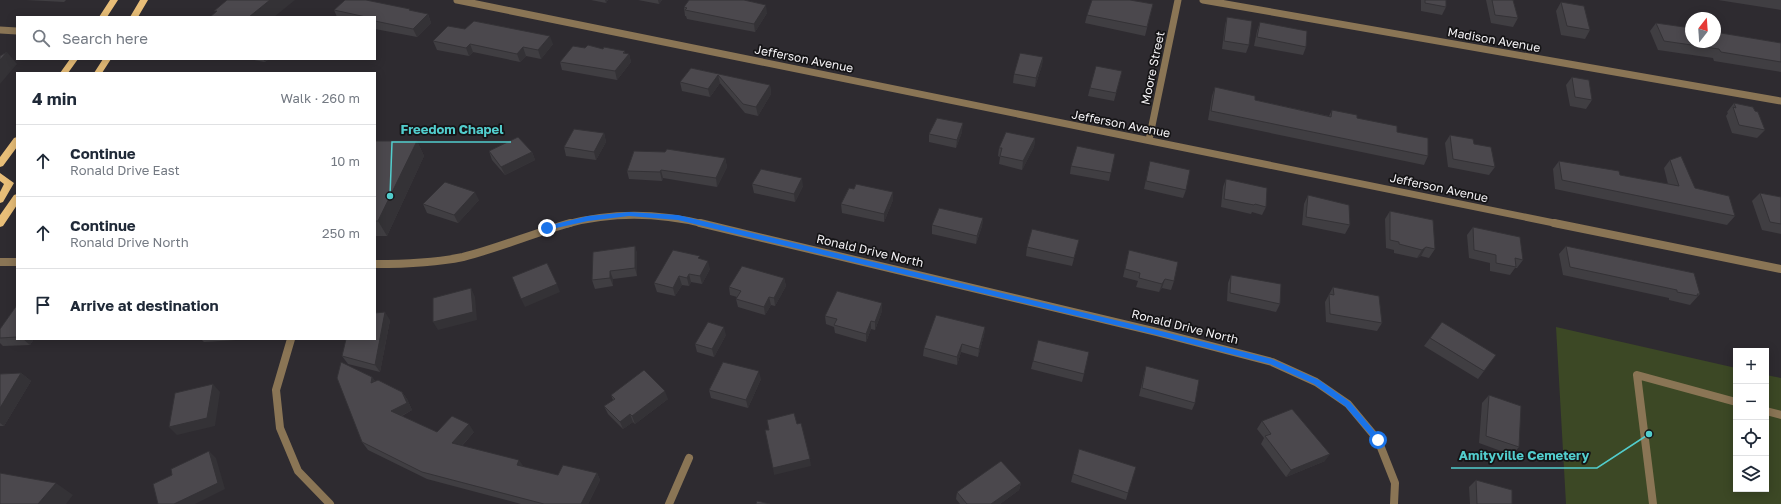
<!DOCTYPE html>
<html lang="en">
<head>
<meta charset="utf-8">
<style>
  :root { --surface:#fff; --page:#f6f6f7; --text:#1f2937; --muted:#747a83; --line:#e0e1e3 }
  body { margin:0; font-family:"Golos Text",sans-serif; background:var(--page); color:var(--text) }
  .controls { position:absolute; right:12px; bottom:12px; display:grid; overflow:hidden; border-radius:0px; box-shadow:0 2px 10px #0003 }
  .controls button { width:36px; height:36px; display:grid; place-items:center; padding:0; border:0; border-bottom:1px solid var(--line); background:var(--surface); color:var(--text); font:20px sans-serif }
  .compass { position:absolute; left:1685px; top:12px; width:36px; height:36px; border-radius:50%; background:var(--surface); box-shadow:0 2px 10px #0003; rotate:17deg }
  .stop { position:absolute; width:12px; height:12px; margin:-9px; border:3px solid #1a73e8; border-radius:50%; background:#fff }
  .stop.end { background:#1a73e8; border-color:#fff; box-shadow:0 1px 4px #0008 }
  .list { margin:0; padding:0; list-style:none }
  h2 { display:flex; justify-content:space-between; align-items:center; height:52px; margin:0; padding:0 16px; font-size:17px }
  h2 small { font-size:13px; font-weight:400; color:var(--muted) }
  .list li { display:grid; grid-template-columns:26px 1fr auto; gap:12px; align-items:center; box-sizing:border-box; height:72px; padding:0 16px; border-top:1px solid var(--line) }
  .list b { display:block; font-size:15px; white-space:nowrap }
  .list p { margin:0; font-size:13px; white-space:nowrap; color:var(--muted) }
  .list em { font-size:13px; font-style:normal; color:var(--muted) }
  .icon { flex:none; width:22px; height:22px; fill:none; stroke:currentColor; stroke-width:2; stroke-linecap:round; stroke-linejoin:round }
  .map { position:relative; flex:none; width:1781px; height:504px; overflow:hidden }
  .search { position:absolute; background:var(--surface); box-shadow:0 2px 10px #0003; left:16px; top:16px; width:360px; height:44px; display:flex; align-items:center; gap:10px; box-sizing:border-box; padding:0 14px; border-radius:0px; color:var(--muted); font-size:15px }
  .panel { position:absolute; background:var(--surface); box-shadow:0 2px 10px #0003; left:16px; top:72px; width:360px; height:268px; border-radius:0px }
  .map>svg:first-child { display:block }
</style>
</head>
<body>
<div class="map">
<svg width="1781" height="504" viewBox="0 0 1781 504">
  <rect width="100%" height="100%" fill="#2e2b30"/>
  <path fill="#3c4825" d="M1556 327 1736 368V489H1766V375L1781 378V504H1566Z"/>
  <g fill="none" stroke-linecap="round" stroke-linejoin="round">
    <path stroke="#8a7555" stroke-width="8" d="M1766 411 1781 415
      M1653 504 1637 375 1736 402"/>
    <path stroke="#8a7555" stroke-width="7" d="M457 0 1559 224
      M1203 0 1781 101
      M0 30 17 31
      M1149 140 1178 0
      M567 224C612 212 659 213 704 224"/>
    <path stroke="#8a7555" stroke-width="8" d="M700 223 1157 332 1272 362 1316 382 1348 404 1378 440 1395 483 1394 504
      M1554 223 1781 269
      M0 262H17
      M375 264C405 264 434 263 463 257 499 248 534 233 570 223
      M291 339 276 390 280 428 298 471 330 504
      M669 504 689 458"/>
    <path fill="#e8be78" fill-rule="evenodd" d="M110 0H118L107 17H99Z
      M140 0H148L138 17H130Z
      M70 59H78L68 73H60Z
      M103 59H111L102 73H94Z
      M17 137V147L3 166 0 167V157L14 138Z
      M0 173 14 183 3 202 0 203V192L4 184 0 181Z
      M17 194V205L3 226 0 227V215L14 195Z"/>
  </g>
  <path fill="#403e42" d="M26 0H66L64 2Z
    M591 0H608L606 3Z
    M638 0H662L659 4Z
    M1421 0H1446V7L1442 15 1421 11Z
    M1486 0H1513L1518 18 1513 27 1491 23Z
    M1718 0H1781V10Z
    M1561 2 1590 30 1585 39 1561 35 1556 11Z
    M1153 4 1145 36 1085 23 1087 15Z
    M684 7 767 13 755 32 687 19 686 16H685Z
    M334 10 411 11 428 14 431 23 417 37 375 29V17H337Z
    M1227 17 1249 45 1246 53 1222 49 1225 25Z
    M1260 22 1306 47 1303 55 1254 46 1257 31Z
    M1656 23 1781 43V72L1714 61 1713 58 1658 50 1650 31Z
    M433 41 553 44 541 59 526 56 520 62 473 52 469 56 437 50Z
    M585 48 603 49 625 51V53L629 54 631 62 617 80 562 70 560 62Z
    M1043 57 1042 65 1035 87 1013 83 1014 74Z
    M249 59H269L265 62Z
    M691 68 770 85 771 94 758 116 745 113 720 83 710 97 682 91 680 82Z
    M1122 71 1114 101 1088 96 1090 88Z
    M1572 77 1592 100 1586 109 1570 106 1566 85Z
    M1215 87 1255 100 1329 116 1332 110 1397 132 1428 156 1424 165 1208 120 1212 96Z
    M1734 103 1765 130 1757 138 1732 133 1726 116 1728 113 1727 112Z
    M962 132 956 148 929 142V134Z
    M604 133 606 142 596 160 566 156 564 147Z
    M1450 135 1474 144 1495 167 1489 175 1448 167 1445 143Z
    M1035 138 1034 147 1022 170 999 164 1000 157 998 156 999 148Z
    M375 141H417L424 156 387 236H375Z
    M489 151 532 152 535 160 505 175 492 160Z
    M1115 154 1109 181 1070 174 1071 166Z
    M725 158 727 167 717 187 663 178 662 181 629 179 627 171Z
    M1670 160 1695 188 1735 216 1727 225 1555 189 1553 169 1559 161 1620 175 1668 184 1664 168Z
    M1150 161 1186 190 1183 198 1144 189Z
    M1226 179 1266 207 1262 215 1252 212 1251 214 1221 207 1223 187Z
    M752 184 803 186 795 202 754 193Z
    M854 189 893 192V200L884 222 842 213 841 204Z
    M1760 193 1781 197V234L1762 230 1752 201Z
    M1308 195 1350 225 1345 234 1302 225 1304 204Z
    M479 200 458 223 427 213 423 204Z
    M1390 211 1435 249 1429 258 1421 256 1417 258 1394 253V250L1386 248 1385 219Z
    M983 218 982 226 976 244 932 234V225Z
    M1473 227 1523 260 1517 268H1515L1510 275 1490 271V263L1469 258 1467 235Z
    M1079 240 1072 266 1026 256 1027 247Z
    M635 246 637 254V276L613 279V286L595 289 592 280Z
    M1566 246 1700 294 1690 305 1669 300V298L1563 275 1559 254Z
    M1129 250 1174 281 1171 290 1162 288 1159 292 1136 287 1138 281 1123 277Z
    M700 259 710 269 702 284 691 282 689 286 682 285 675 296 657 292 654 283Z
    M1231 275 1280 304 1276 312 1227 301 1228 283Z
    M784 278 786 286 775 306 771 305 765 315 738 307 736 299 737 297 730 295 729 287Z
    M1333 287 1382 323 1377 331 1326 322 1325 302Z
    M17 305V339H34L30 345 3 346 0 343V329Z
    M882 311 875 330 871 329 866 342 835 333 834 327 826 324 825 316Z
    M390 320 380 372 348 364 342 356Z
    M985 327 984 335 978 357 961 352 957 365 923 356 924 348Z
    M726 335 714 357 697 352 695 344Z
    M1430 338 1484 371 1478 379 1424 346Z
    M201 339H236V340L204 342Z
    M1033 361 1084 374 1082 382 1031 369Z
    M1146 366 1195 403 1192 410 1139 396 1144 374Z
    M21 373 31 381 4 426H0V374Z
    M372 377 375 381 402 392 407 399 412 410 402 416 437 432H474L462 446 523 467 558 475 597 473 600 480 588 504H521L427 479 368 450 362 442Z
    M761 379 748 408 711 398 709 390Z
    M611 395 668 399 635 424 633 422 623 429 608 414 604 406 613 400Z
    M1489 395 1519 447 1512 455 1479 443 1482 403Z
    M1262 421 1325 461 1286 477 1261 444 1264 438 1257 429Z
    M1079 449 1128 493 1126 500 1071 482Z
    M1476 480 1512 504H1470L1469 487Z
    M1021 483 1019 490 1000 504H960L956 499 957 492Z"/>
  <path fill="#343236" d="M270 0H295L274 17H249Z
    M605 0H608L606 3Z
    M658 0H662L659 4Z
    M766 5 767 13 755 32 754 24Z
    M428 14 431 23 417 37 413 29Z
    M550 36 553 44 541 59 538 50Z
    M470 44 473 52 469 56 466 48Z
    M523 47 526 56 520 62 517 54Z
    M625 51 626 57 629 54 631 62 617 80 615 71Z
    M7 52 17 64 0 84V60Z
    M1043 57 1042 65 1035 87 1036 78Z
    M263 59H269L265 62Z
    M718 75 720 83 710 97 708 89Z
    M770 85 771 94 758 116 756 107Z
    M963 123 962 132 956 148 957 140Z
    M604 133 606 142 596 160 594 152Z
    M1035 138 1034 147 1022 170 1023 161Z
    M417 141 424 156 387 236 378 221Z
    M532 152 535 160 505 175 501 167Z
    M725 158 727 167 717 187 716 178Z
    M661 170 663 178 662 181 660 172Z
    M802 178 803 186 795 202 794 194Z
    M475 192 479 200 458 223 454 215Z
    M893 192V200L884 222V214Z
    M983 218 982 226 976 244 977 236Z
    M635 246 637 254V276L635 268Z
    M1426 247 1421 256 1417 258 1422 250Z
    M708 261 710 269 702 284 700 276Z
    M610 271 613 279V286L610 278Z
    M689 274 691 282 689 286 687 278Z
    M679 276 682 285 675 296 673 288Z
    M784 278 786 286 775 306 774 298Z
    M1165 279 1162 288 1159 292 1162 284Z
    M557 284 560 292 525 307 521 299Z
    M471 288 475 297 477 320 438 330 433 322Z
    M769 297 771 305 765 315 764 307Z
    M882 303V311L875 330V322Z
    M385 312 390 320 380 372 375 365Z
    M871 321V329L866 342V334Z
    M724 327 726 335 714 357 712 349Z
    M985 327 984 335 978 357 979 349Z
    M23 339H34L30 345Z
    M962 344 961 352 957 365V357Z
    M759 371 761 379 748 408 746 400Z
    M21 373 31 381 4 426 0 423V408Z
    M372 377 378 385 371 383Z
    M213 384 220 392 215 426 177 435 169 427Z
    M665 391 668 399 635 424 632 416Z
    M402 392 407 399 412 410 397 418 391 411Z
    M630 414 633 422 623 429 620 422Z
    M469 424 474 432 457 451 452 443Z
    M209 451 216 458 225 489 195 504H174Z
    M1330 454 1325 461 1286 477 1291 470Z
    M810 459 811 466 774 475 773 468Z
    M519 460 524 467 517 465Z
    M597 473 600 480 588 504H581Z
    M56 483 73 495 66 504H38Z
    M1021 483 1019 490 1000 504H991Z"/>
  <path fill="#4b484d" stroke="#343236" d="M227 0H270L249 17H210L217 11H214Z
    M345 0H366L410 9 409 10 428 14 413 29 375 21V17H366L334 10Z
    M689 0H744L766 5 754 24 685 10 687 8 684 7Z
    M1092 0H1130L1153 4 1147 27 1087 15Z
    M1425 0H1446V7L1425 3Z
    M1492 0H1513L1518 18 1495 15Z
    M1561 2 1584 6 1590 30 1567 26Z
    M1227 17 1252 21 1249 45 1224 41Z
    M474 21 550 36 538 50 523 47 517 54 470 44 466 48 433 41 448 26 465 29Z
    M1260 22 1307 31 1306 47 1257 37Z
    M1656 23 1691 28V42H1715V32L1781 43V62L1721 52 1719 49 1664 41Z
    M588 45 603 49 604 47 625 51 623 53 629 54 615 71 560 62 573 46 585 48Z
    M7 52 0 60V56Z
    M1020 53 1043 57 1036 78 1014 74Z
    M1096 66 1122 71 1116 93 1090 88Z
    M691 68 770 85 756 107 743 104 718 75 708 89 680 82Z
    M1572 77 1589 80 1592 100 1575 97Z
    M1215 87 1255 96V100L1331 117 1332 110 1357 115V118L1397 126V132L1428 138V156L1211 111Z
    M1734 103 1753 107 1755 111 1758 112 1765 130 1739 125 1733 107 1736 108Z
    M937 118 963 123 957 140 929 134Z
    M574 129 604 133 594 152 564 147Z
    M1006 132 1035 138 1023 161 1000 156 1002 148H999Z
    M1450 135 1473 139 1474 144 1491 147 1495 167 1453 159Z
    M518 137 532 152 501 167 489 151Z
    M375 141H417L378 221H375Z
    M1077 146 1115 154 1111 173 1071 166Z
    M667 149 725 158 716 178 661 170 660 172 627 171 634 151 665 152Z
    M1681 156 1695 188 1729 196 1735 216 1562 180 1559 161 1619 171 1620 175 1679 186 1670 160Z
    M1150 161 1190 170 1186 190 1146 181Z
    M761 169 802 178 794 194 752 184Z
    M1226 179 1267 188 1266 207 1255 204 1254 205 1224 199Z
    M445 182 475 192 454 215 423 204Z
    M856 184 893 192 884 214 841 204 849 188 854 189Z
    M1760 193 1781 197V224L1770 222Z
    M1308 195 1349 205 1350 225 1306 217Z
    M939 208 983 218 977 236 932 225Z
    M1390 211 1433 220 1435 249 1426 247 1422 250 1399 244V242L1390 240Z
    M1473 227 1520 237 1523 260 1515 258 1516 267 1496 263V255L1474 250Z
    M1032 229 1079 240 1074 258 1027 247Z
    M635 246V268L610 271V278L592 280 593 252Z
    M1566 246 1694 273 1700 294H1697L1698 296 1677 292V290L1570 267Z
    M673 250 700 256 698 258 708 261 700 276 689 274 687 278 679 276 673 288 654 283Z
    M1129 250 1178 262 1174 281 1165 279 1162 284 1139 278 1140 273 1125 269Z
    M547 263 557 284 521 299 512 277Z
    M742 266 784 278 774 298 769 297 764 307 736 299 741 291 729 287Z
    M1231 275 1281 284 1280 304 1230 293Z
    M1333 287 1379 296 1382 323 1330 314 1329 294 1334 295Z
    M471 288 473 312 433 322V298Z
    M837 291 882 303 875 322 871 321 866 334 834 325 837 319 825 316Z
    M17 305V337L0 338V329Z
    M385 312 375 365 342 356 346 339H375V313Z
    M936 315 985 327 979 349 962 344 957 357 924 348Z
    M708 322 724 327 712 349 695 344Z
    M1442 322 1496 355 1484 371 1430 338Z
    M1038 340 1089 352 1084 374 1033 361Z
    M341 362 372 377 371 383 378 380 402 392 407 403 391 411 437 432 452 416 469 424 452 443 519 460 517 465 558 475 563 465 597 473 581 504H544L422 472 362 442 337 378Z
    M723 362 759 371 746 400 709 390Z
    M1146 366 1199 380 1195 403 1142 388Z
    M644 370 665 391 632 416 630 414 620 422 604 406 615 399 611 395Z
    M21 373 0 408V374Z
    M213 384 207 418 169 427 175 393Z
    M1489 395 1521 406 1519 447 1486 436Z
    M1292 409 1330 454 1291 470 1265 436 1271 434 1262 421Z
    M794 413 797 424 801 423 810 459 773 468 765 430H769L767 420Z
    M1079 449 1136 467 1128 493 1073 474Z
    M209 451 218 483 174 504H158L153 484 172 475 171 469Z
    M1001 461 1021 483 991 504H967L957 492Z
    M0 473 56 483 38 504H0Z
    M1476 480 1512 490V504H1477Z
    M757 501 770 504H756Z"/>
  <path fill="#1a73e8" d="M629 212 678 215 1157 330 1272 359 1319 380 1350 402 1382 440 1378 443 1376 442 1345 406 1314 384 1270 364 1157 335 678 220 629 216 588 221 547 230 544 228 547 226 588 216Z"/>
  <g text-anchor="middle" stroke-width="3.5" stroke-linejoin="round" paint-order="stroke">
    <g font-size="12" fill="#f4f2f5" stroke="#151416">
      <text transform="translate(1494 40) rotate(10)" y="4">Madison Avenue</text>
      <text transform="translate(804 59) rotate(11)" y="4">Jefferson Avenue</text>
      <text transform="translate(1153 68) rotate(-78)" y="4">Moore Street</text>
      <text transform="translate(1121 124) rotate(11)" y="4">Jefferson Avenue</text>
      <text transform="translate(1439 188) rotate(12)" y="4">Jefferson Avenue</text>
      <text transform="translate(870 251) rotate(13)" y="4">Ronald Drive North</text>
      <text transform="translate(1185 327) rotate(14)" y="4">Ronald Drive North</text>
    </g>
  </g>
  <path fill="none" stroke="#52cdcd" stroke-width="1.5" d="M390 196L392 142H511M1649 434L1597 468H1451"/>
  <g fill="#52cdcd" stroke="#151416" stroke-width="1.5">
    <circle cx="390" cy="196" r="4"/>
    <circle cx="1649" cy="434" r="4"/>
  </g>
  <g font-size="13" text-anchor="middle" font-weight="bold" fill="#52cdcd" stroke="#151416" stroke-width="3.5" stroke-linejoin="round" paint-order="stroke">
    <text x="452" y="134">Freedom Chapel</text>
    <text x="1524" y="460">Amityville Cemetery</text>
  </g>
</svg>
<div class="controls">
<button>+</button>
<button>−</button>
<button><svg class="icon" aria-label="locate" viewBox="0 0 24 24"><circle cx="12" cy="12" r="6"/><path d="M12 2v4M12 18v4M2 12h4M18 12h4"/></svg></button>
<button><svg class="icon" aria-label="layers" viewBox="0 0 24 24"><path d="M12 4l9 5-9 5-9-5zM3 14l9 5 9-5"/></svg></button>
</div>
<svg class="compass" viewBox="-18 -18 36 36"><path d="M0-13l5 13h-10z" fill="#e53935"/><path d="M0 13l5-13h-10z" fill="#747a83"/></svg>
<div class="stop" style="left:1378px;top:440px"></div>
<div class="stop end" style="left:547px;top:228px"></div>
<div class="search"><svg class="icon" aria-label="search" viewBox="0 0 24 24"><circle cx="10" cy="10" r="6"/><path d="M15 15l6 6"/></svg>Search here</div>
<section class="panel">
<h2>4 min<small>Walk · 260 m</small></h2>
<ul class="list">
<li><svg class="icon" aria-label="ahead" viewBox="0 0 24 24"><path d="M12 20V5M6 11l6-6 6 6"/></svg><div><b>Continue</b><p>Ronald Drive East</p></div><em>10 m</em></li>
<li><svg class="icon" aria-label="ahead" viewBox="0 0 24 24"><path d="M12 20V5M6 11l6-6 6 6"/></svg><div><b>Continue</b><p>Ronald Drive North</p></div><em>250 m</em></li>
<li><svg class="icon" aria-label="arrive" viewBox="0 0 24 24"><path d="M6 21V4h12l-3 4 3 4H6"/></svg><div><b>Arrive at destination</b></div></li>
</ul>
</section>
</div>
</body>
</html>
